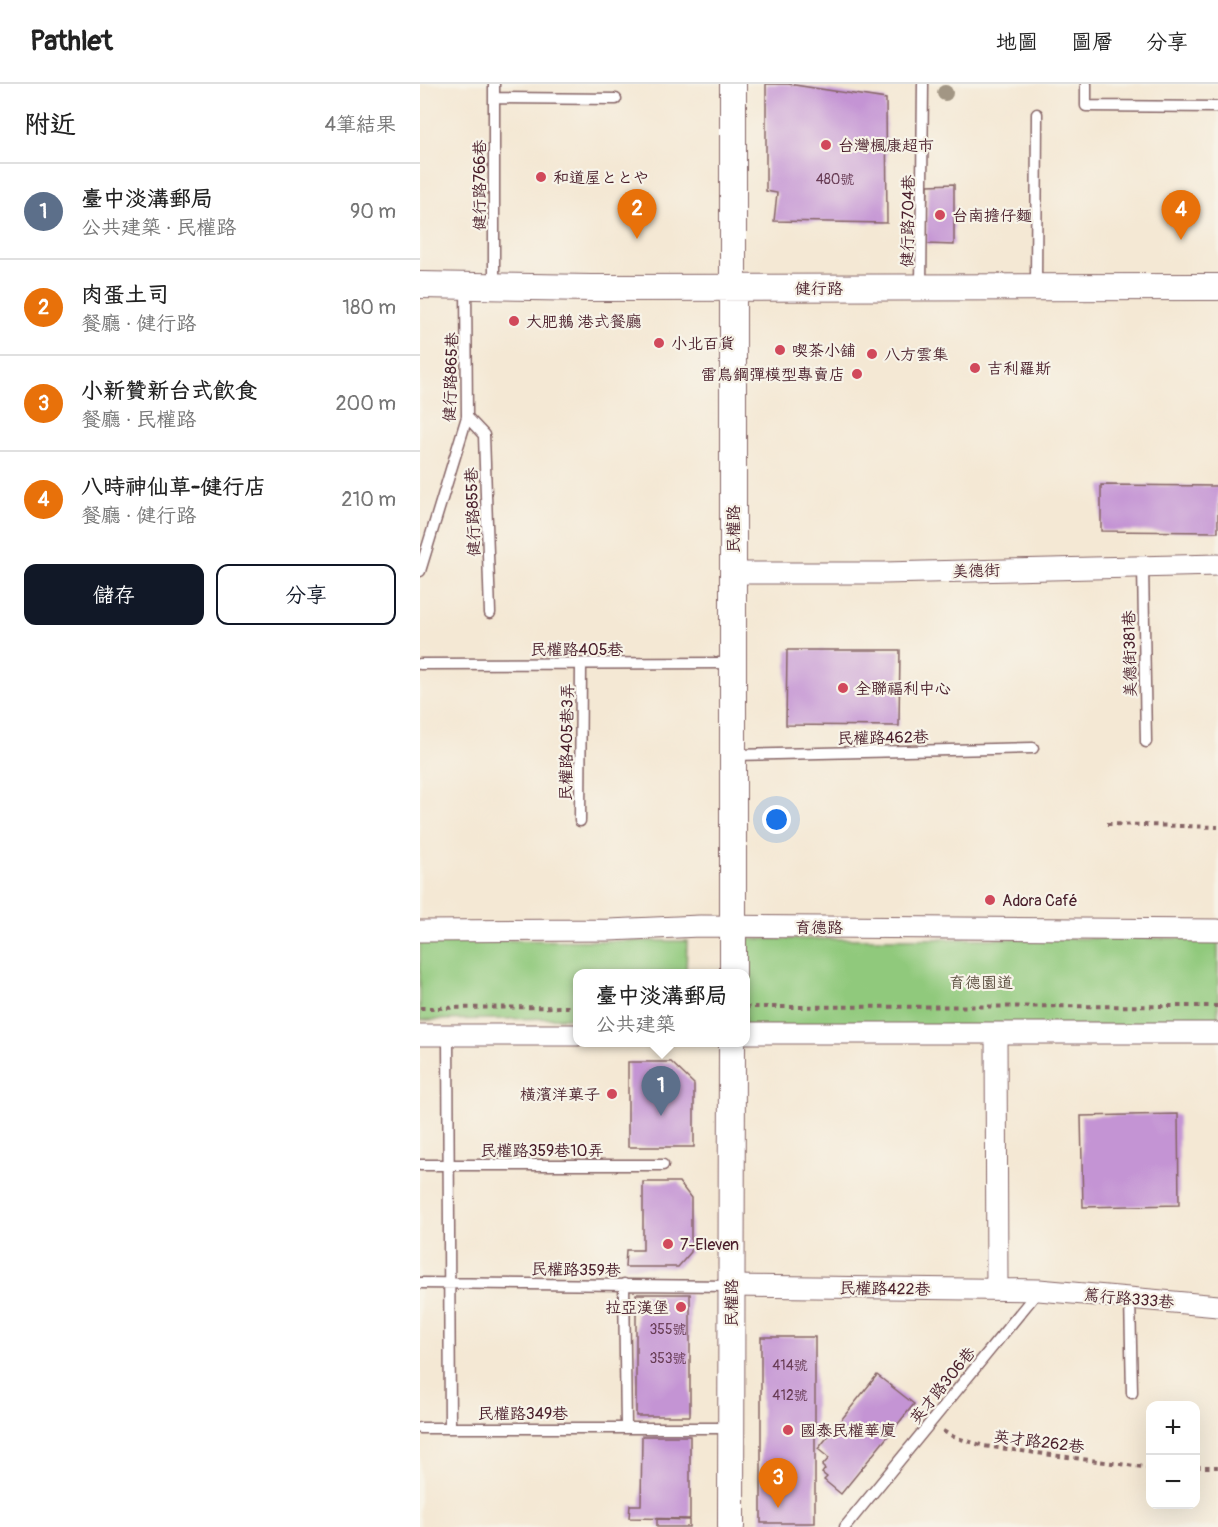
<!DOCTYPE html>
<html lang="zh-TW">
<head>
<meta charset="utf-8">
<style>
  :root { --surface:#fff; --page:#f6f6f6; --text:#222; --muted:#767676; --line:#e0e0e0; --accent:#111827 }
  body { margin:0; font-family:Pangolin,"LXGW WenKai TC","Klee One",sans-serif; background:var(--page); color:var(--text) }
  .controls { position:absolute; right:18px; bottom:18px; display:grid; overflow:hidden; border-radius:12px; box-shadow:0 6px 24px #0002 }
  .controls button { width:54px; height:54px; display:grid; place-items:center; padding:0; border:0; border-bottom:2px solid var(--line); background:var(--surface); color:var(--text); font:30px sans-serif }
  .you { position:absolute; left:357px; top:736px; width:21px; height:21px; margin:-15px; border:4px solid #fff; border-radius:50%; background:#1a73e8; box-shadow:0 0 0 9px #1a73e833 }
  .badge { display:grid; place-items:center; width:39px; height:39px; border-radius:50%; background:var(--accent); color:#fff; font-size:20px; font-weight:700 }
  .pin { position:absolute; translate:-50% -50px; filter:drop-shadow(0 2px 3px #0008) }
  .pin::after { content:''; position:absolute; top:32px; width:21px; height:18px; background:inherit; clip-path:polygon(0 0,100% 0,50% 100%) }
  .popup { position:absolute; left:153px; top:885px; width:177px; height:78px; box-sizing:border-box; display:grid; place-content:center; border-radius:12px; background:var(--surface); filter:drop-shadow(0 2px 4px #0005); font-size:20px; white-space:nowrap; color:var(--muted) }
  .popup b { font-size:22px; color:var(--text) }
  .popup::after { content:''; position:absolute; left:50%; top:100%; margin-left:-12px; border:12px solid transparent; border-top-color:var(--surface) }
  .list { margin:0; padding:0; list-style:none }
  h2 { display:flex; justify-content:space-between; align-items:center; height:78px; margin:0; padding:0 24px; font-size:26px }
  h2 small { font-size:20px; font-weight:400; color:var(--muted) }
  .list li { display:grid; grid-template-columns:39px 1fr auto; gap:18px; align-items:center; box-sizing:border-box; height:96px; padding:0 24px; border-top:2px solid var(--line) }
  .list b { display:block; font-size:22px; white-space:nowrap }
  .list p { margin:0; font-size:20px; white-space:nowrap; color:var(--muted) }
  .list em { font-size:20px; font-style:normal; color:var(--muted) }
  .actions { display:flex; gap:12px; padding:18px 24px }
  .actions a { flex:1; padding:14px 0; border:2px solid var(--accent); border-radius:12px; text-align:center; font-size:21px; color:var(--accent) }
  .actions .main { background:var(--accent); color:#fff }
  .map { position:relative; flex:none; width:798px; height:1443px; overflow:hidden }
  header { display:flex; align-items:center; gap:36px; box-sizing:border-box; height:84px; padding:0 30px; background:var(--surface); border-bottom:2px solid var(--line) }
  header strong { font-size:28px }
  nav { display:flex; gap:33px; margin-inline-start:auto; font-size:21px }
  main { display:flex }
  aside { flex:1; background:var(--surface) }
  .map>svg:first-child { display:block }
</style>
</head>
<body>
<header>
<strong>Pathlet</strong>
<nav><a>地圖</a><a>圖層</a><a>分享</a></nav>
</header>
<main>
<aside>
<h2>附近<small>4筆結果</small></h2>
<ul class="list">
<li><span class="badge" style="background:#5c6f8a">1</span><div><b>臺中淡溝郵局</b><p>公共建築 · 民權路</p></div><em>90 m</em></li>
<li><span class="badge" style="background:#e8710a">2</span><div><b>肉蛋土司</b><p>餐廳 · 健行路</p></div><em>180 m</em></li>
<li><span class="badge" style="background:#e8710a">3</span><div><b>小新贊新台式飲食</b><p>餐廳 · 民權路</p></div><em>200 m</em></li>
<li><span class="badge" style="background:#e8710a">4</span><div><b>八時神仙草-健行店</b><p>餐廳 · 健行路</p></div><em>210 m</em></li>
</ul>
<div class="actions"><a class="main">儲存</a><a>分享</a></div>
</aside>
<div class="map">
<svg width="798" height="1443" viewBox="0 0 798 1443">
  <rect width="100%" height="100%" fill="#f7f3e8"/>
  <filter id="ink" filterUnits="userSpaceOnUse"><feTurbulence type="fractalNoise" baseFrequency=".0167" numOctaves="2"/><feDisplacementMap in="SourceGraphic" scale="12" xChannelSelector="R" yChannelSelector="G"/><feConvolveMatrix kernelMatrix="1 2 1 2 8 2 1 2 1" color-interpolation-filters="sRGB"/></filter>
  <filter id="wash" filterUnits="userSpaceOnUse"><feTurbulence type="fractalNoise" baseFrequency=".008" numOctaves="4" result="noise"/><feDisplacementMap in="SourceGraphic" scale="24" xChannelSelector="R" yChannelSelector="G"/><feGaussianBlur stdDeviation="1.35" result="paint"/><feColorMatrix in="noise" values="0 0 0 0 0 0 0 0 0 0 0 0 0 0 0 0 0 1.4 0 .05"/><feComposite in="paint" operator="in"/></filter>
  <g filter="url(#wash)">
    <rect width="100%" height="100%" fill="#f4e8d4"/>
    <path fill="#90c97c" stroke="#6d7454" stroke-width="1.5" d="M798 854V942L325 943V855Z
      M0 856 267 857 266 889 157 890V934L0 936Z"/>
    <g id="blocks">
      <path fill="#c494d4" d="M346 0H368L466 15 467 139 354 137 357 109 346 107Z
        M534 100V161L506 160 508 101Z
        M681 401 798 402V448L681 447Z
        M367 566H480L479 642 366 641Z
        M208 978H251L274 1000V1063H208Z
        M758 1030 759 1121 663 1123 661 1032Z
        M223 1098H259L271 1114V1168L258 1183H205L206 1166H223Z
        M216 1210H270V1332H216Z
        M341 1253H395V1439H341Z
        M457 1291 494 1320 421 1410 404 1396 407 1393 402 1389 405 1385 402 1382 409 1374 398 1365Z
        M222 1352H270V1435L209 1434 210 1421H221Z
        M237 1435 269 1436V1443H237Z"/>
    </g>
  </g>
  <g filter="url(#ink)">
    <use href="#blocks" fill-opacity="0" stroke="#866566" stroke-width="1.5"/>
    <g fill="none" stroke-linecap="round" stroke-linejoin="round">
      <defs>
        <path id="service" d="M74 0V201
          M666 0V22L798 23
          M74 14 196 15
          M501 202 503 0
          M616 202 617 30
          M47 333 64 351 70 529
          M723 482 726 658
          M0 487 47 333 46 201
          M0 580 313 579
          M314 671 613 664
          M160 737 161 580
          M28 951 30 1344
          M0 1081H243
          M0 1199 311 1202
          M204 1200 206 1344
          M710 1214 712 1309
          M0 1344H311
          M425 1443 619 1206"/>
        <path id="minor" d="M314 489H464L798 481
          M0 847 189 846 280 842 798 846
          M325 949H798
          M576 949 577 1205
          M0 951H157
          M311 1202 619 1206 798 1222"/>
        <path id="tertiary" d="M313 0V890
          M0 201 171 204 798 203
          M311 1443 312 958"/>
      </defs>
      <use href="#service" stroke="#866566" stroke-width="13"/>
      <use href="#minor" stroke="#866566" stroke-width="23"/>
      <use href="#tertiary" stroke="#866566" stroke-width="28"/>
      <path stroke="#866566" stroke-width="4" stroke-dasharray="4.5 4.5" stroke-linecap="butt" d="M687 740 798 743
        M325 923 798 922
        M0 924 157 923
        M523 1347 534 1353 564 1362 730 1384
        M776 1383H798"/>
      <use href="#service" stroke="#fff" stroke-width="10"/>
      <use href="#minor" stroke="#fff" stroke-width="21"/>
      <use href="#tertiary" stroke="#fff" stroke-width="26"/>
    </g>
    <circle fill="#a29684" cx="525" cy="9" r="8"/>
  </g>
  <g fill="#d1495b" stroke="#f7f3e8" stroke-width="2">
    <circle cx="406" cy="61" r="6"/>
    <circle cx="121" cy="93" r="6"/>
    <circle cx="520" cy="131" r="6"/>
    <circle cx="94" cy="237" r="6"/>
    <circle cx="239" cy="259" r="6"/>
    <circle cx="360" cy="266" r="6"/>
    <circle cx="452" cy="270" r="6"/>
    <circle cx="555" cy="284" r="6"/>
    <circle cx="437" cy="290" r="6"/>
    <circle cx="423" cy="604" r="6"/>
    <circle cx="570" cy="816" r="6"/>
    <circle cx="192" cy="1010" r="6"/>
    <circle cx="248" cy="1160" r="6"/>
    <circle cx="261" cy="1223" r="6"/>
    <circle cx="368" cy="1346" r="6"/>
  </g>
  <g text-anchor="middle" stroke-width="4.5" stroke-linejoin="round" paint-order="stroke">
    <g font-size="14" fill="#683c55">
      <text x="415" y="100">480號</text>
      <text x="248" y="1250">355號</text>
      <text x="248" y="1279">353號</text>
      <text x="370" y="1286">414號</text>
      <text x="370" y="1316">412號</text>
    </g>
    <g font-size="16" fill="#4a1f2b" stroke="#f7f3e8" text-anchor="start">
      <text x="418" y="67">台灣楓康超市</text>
      <text x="133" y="99">和道屋ととや</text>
      <text x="532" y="137">台南擔仔麵</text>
      <text x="106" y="243">大肥鵝 港式餐廳</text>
      <text x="251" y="265">小北百貨</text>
      <text x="372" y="272">喫茶小舖</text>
      <text x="464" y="276">八方雲集</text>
      <text x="567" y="290">吉利羅斯</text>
      <text x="425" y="296" text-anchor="end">雷鳥鋼彈模型專賣店</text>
      <text x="435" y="610">全聯福利中心</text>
      <text x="582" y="822">Adora Café</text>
      <text x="180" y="1016" text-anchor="end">橫濱洋菓子</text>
      <text x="260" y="1166">7-Eleven</text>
      <text x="249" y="1229" text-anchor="end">拉亞漢堡</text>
      <text x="380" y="1352">國泰民權華廈</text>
    </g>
    <g font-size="16" fill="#4a1f2b" stroke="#f7f3e8">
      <text transform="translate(59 101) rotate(-90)" y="6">健行路766巷</text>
      <text transform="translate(487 137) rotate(-89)" y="6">健行路704巷</text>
      <text x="399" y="210">健行路</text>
      <text transform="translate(30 293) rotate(-88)" y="6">健行路865巷</text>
      <text transform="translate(52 428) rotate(-92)" y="6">健行路855巷</text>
      <text transform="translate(313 445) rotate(-90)" y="6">民權路</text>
      <text transform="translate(556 486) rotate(-2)" y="6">美德街</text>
      <text x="157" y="571">民權路405巷</text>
      <text transform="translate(709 570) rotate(-91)" y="6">美德街381巷</text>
      <text transform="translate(463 653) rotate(-1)" y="6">民權路462巷</text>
      <text transform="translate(146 658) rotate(-89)" y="6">民權路405巷3弄</text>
      <text x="399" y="849">育德路</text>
      <text x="122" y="1072">民權路359巷10弄</text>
      <text transform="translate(156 1185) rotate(1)" y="6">民權路359巷</text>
      <text transform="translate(465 1204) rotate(1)" y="6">民權路422巷</text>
      <text transform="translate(709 1214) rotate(5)" y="6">篤行路333巷</text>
      <text transform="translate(311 1219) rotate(-90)" y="6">民權路</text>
      <text transform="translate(522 1301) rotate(-51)" y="6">英才路306巷</text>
      <text x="103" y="1335">民權路349巷</text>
      <text transform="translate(619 1357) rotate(7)" y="6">英才路262巷</text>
    </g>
    <g font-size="16" fill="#5f5243" stroke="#f7f3e8">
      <text x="561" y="904">育德園道</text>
    </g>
  </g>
</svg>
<div class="controls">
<button>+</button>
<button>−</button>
</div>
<div class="you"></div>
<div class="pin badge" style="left:241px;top:1032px;background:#5c6f8a">1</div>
<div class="popup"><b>臺中淡溝郵局</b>公共建築</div>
<div class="pin badge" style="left:217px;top:155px;background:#e8710a">2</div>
<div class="pin badge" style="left:358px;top:1424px;background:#e8710a">3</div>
<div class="pin badge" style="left:761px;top:156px;background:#e8710a">4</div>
</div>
</main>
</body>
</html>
